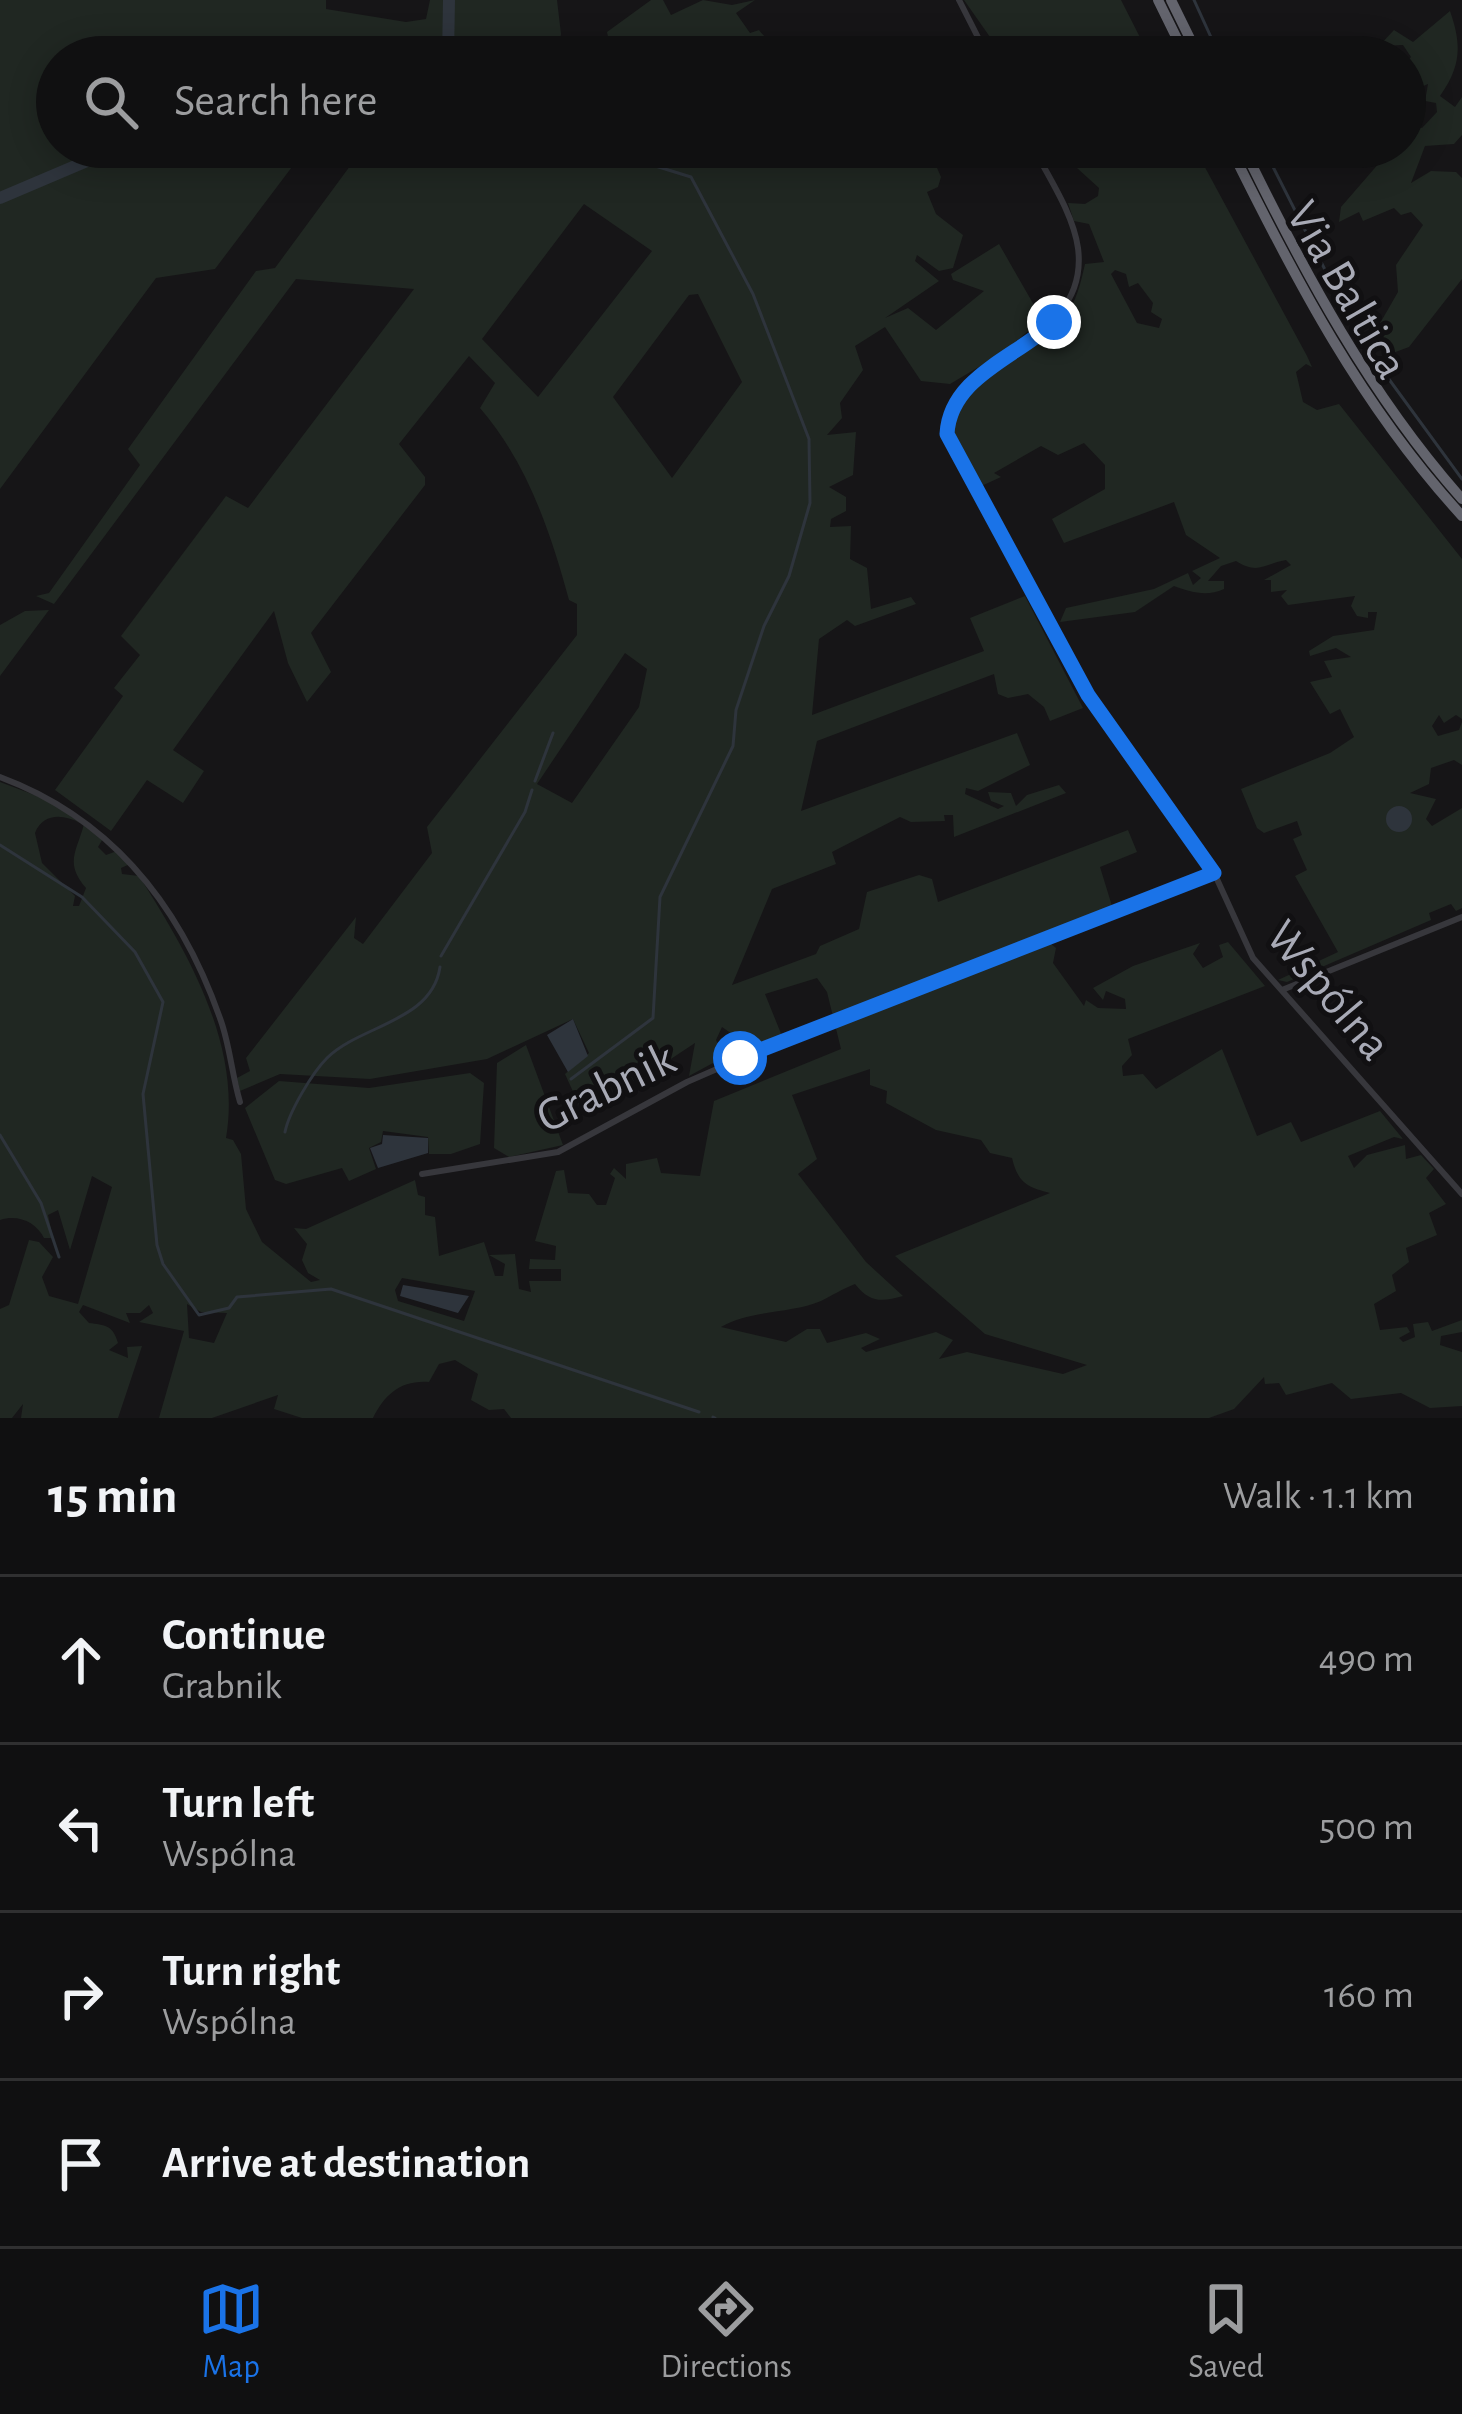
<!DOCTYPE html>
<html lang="en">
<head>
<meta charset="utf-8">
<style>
  :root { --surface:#101011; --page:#19191a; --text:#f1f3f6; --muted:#9c9d9f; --line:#303031; --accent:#1a73e8 }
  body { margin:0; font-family:"Alegreya Sans",sans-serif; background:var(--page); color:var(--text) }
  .stop { position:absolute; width:36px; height:36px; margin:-27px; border:9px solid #1a73e8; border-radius:50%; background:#fff }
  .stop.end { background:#1a73e8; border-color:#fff; box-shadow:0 3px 12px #0008 }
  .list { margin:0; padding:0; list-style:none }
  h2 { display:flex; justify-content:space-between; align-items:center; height:156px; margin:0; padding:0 48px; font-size:51px }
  h2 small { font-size:39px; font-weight:400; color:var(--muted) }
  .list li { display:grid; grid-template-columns:78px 1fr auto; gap:36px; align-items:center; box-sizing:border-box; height:168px; padding:0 48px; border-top:3px solid var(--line) }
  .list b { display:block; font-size:45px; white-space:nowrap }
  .list p { margin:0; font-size:39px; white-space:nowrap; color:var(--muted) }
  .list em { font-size:39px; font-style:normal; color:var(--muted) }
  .icon { flex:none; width:66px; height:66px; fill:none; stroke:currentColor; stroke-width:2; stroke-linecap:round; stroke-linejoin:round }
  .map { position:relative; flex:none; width:1462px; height:1418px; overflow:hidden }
  .search { position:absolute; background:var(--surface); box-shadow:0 6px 30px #0003; left:36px; right:36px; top:36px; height:132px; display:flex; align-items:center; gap:30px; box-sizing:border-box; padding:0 42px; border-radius:66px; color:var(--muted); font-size:45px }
  .sheet { height:828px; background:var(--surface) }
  nav { display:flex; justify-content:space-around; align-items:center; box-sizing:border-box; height:168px; border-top:3px solid var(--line); background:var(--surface); font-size:33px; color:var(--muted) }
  nav a { display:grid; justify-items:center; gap:6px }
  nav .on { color:var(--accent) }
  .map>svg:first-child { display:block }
</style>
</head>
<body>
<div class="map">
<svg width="1462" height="1418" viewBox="0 0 1462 1418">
  <rect width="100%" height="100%" fill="#161517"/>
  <path fill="#202722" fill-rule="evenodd" d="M0 0H326V9L406 22 426 19 430 0H557L561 34 557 55 595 39 609 41 607 32 651 0H663L671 15 703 0 732 5 755 0 736 13 750 33 759 30C771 47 799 56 820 51L827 57H57V147H307L215 269 156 278 0 489Z
    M964 0H1121L1150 57H1004Z
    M1450 11C1462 45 1461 66 1440 96L1455 107 1462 97V135L1454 144 1425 146 1411 183 1431 171 1456 172 1462 178V279L1409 347 1390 354 1377 344 1375 332 1398 292 1396 265 1423 225 1411 212 1401 215 1394 208 1363 221 1359 212 1339 222 1341 207 1393 147H1405V118L1422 128 1437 112 1436 103 1425 101 1428 84 1414 90 1405 84V64L1411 57 1403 45 1379 46 1394 30 1413 42Z
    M879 39 901 57H831Z
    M364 147H960L954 157 934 161 941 177 938 187 927 192 936 214 963 235 953 268 939 271 917 255 915 261 939 281 885 318 908 308 936 330 984 291 953 280 951 274 999 244 1042 319 1004 352 950 384 921 381 885 327 855 346 863 370 840 403 842 418 827 435 856 432 853 475 829 487 846 497V511L831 519 830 527 851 526 850 559 867 568 871 609 911 597 916 604 855 626 847 620 819 639 812 715 984 651 970 618 1025 596 1083 708 1050 721 1044 707 1028 694 1008 698 998 694 994 674 817 741 801 811 1017 733 1030 765 978 791 966 788 965 794 998 809 1004 806 991 801 988 792 1011 793 1016 806 1027 795 1059 785 1066 793 954 837 953 815H944L945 821 911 822 900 817 832 852 836 864 772 889 732 985 816 954 820 946 859 929 867 892 919 875 932 879 938 902 1128 830 1137 852 1100 867 1112 906 1039 934 1056 948 1053 963 1084 1006 1086 1000 1098 1008 1126 1009 1125 999 1106 991 1103 1000 1093 988 1133 966 1200 943 1193 954 1203 968 1223 957 1219 945 1228 942 1265 986 1128 1039 1132 1055 1122 1066 1123 1076 1143 1074 1156 1089 1222 1049 1257 1136 1291 1122 1301 1142 1380 1111 1403 1139 1394 1137 1348 1156 1354 1168 1367 1155 1405 1145 1406 1159 1421 1155 1434 1169 1426 1178 1446 1204 1429 1213 1437 1235 1406 1248 1409 1262 1392 1275 1396 1291 1374 1304 1380 1330 1407 1327 1410 1332 1399 1338 1403 1342 1415 1337 1413 1324 1428 1322 1432 1331 1462 1320V1332L1441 1336 1440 1345 1462 1352V1406L1430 1408 1401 1393 1351 1399 1332 1383 1286 1395 1279 1383 1265 1384 1264 1377 1234 1409 1209 1418H511L504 1409 489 1410 471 1400 478 1374 455 1360 439 1364 429 1382C401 1380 385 1394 373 1418H302L274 1409 278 1395 212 1418H159L184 1331 139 1322 153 1313 149 1305 140 1313H126L130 1323 83 1305 79 1312 89 1323C105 1325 113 1325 118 1343L109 1350 128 1358 127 1347 142 1346 118 1418H21L23 1404 12 1418H0V1309L9 1305 29 1240 39 1242 53 1257 42 1277 49 1296 78 1304 112 1187 92 1176 70 1250 58 1210 48 1215 53 1238H44C36 1222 18 1214 0 1220V782L53 802 80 823C63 814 43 813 35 833L42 863 75 896 73 906H79L86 888C64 863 77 851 84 824L104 837 98 847 106 855 117 851 130 864 121 868 122 874 139 876C187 951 242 1045 226 1138L233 1140 241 1154 246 1209 262 1242 311 1282 320 1280 308 1273 302 1260 307 1244 294 1228 306 1229 415 1180 418 1195 425 1197V1215L435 1217 439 1256 484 1242 495 1276H503L505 1264 489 1255 515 1254 519 1289 531 1292 529 1281H561V1269H529L530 1259 555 1260 556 1246 535 1241 556 1171 564 1170 568 1193 589 1194 597 1205H606L615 1178 610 1174 614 1168 626 1179V1164L657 1158 661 1173 700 1176 714 1101 841 1049 827 992 817 978 765 994 782 1036 736 1053 735 1036 722 1027 716 1040 724 1057 689 1076 695 1043 639 1080 597 1088 594 1106 580 1107 565 1074 589 1053 573 1019 487 1059 370 1079 280 1074 240 1091 237 1078 250 1071 246 1058 356 917 354 938 363 944 432 853 427 827 577 635V604L569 600C550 530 527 463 480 408L495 383 469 356 399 444 425 477V485L311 633 331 672 307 702 288 663 274 611 173 750 204 771 183 803 147 780 111 831 55 790 123 696 114 688 140 655 121 636 226 496 248 508 414 289 296 279 54 604 36 596 49 593 140 465 128 449 256 271 275 268ZM584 204 652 251 538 397 482 339ZM698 294 742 382 672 478 613 397 689 295ZM625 653 647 669 639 707 572 803 537 784ZM870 1069V1085L887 1091 886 1103 936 1130 981 1140 990 1153 1012 1158C1018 1183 1027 1187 1050 1193L895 1256 985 1334 1087 1365 1063 1374 967 1352 939 1359 953 1340 936 1332 866 1352 861 1348 880 1339 866 1333 827 1343 820 1329H807L786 1342 721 1327C748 1310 790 1314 821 1301 833 1295 842 1289 855 1284 870 1303 882 1302 903 1296L866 1262 798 1174 817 1159 792 1095ZM402 1278 475 1291 464 1321 398 1301 395 1290ZM187 1304 201 1312 227 1313 214 1343 189 1338Z
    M1081 147H1194L1307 356 1312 367 1306 364 1296 372 1303 402 1317 410 1339 404 1462 559V719L1456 715 1444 723 1439 715 1432 726 1438 736 1459 730 1462 722V765L1454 760 1431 768 1429 784 1410 793 1436 799 1426 819 1432 826 1462 808V908L1456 911 1451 904 1429 913 1431 920 1287 982 1278 980 1338 952 1295 876 1307 870 1293 839 1302 835 1297 821 1264 833 1257 828 1241 789 1330 753 1354 737 1340 709 1330 714 1310 682 1332 677 1324 661 1351 657 1336 648 1310 656 1309 651 1333 636 1374 630 1377 612H1368V618L1357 616 1351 606 1355 596 1288 605 1281 596 1287 590 1271 592V580H1264L1291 565 1286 560C1264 564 1258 575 1236 561L1221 566 1208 581H1224V589C1206 597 1191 592 1174 586L1135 612 1060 622 1066 608 1154 589 1188 573 1193 585 1201 578 1192 571 1220 558 1186 535 1174 502 1064 543 1052 519 1105 489V465L1084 443 1058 455 1041 446 994 473 1001 477 977 488C966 467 946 442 952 417 959 381 1039 349 1065 317 1076 303 1081 282 1085 264L1104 262 1089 224 1074 221 1068 203 1085 204 1098 196 1099 188 1066 158ZM1115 270 1126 274 1129 287 1138 283 1153 303 1151 312 1162 319 1159 328 1137 323 1111 274Z
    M49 610 0 676V625L25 611Z
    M526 1045 563 1145 509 1157 494 1148 497 1063Z
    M470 1073 484 1083 480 1144 451 1154H429L428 1137 383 1131 381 1142 369 1148 376 1169 349 1181 342 1168 286 1184 275 1180 245 1108 279 1081 369 1088Z"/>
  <path fill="#2e343c" d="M1386 819a13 13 0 1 1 26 0a13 13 0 1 1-26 0Z
    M573 1019 588 1056 568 1072 547 1035Z
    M383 1135 428 1138V1153L378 1168 370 1148 382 1144Z
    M403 1285 469 1296 458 1313 400 1296Z"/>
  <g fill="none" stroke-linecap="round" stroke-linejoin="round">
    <path stroke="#2e343c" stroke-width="3" d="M1194 0 1220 57
      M1263 147 1361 341 1462 479
      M535 781 553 733
      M0 845 82 897 135 952 163 1002 143 1094 157 1245 163 1264 199 1315 229 1308 237 1297 331 1289 699 1412
      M441 956 525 812 532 790
      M571 1079 653 1018 660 897 733 746 736 710 764 626 789 576 810 503 809 439 753 294 691 177 594 147
      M285 1132C289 1112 312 1073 327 1058 360 1025 432 1022 440 967
      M0 1135 41 1203 59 1257
      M713 1417 715 1418"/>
    <path stroke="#2e343c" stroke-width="12" d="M448 57 449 0
      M0 198 120 147"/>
    <path stroke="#37373c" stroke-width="6" d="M959 0 988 57
      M1033 147C1049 178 1073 213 1078 248 1092 356 924 357 952 452L1088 695 1211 866 1253 958 1462 1194
      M0 777C113 819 182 908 221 1021 230 1047 232 1075 240 1102
      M1282 990 1462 917
      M422 1174 558 1152 687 1082 772 1045 1213 873"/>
    <path stroke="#63646d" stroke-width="10" d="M1158 0 1186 57
      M1171 0 1199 57
      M1230 147C1295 279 1362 407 1462 516
      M1243 147C1304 272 1369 394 1462 499"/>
  </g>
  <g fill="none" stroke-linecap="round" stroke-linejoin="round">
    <path stroke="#1a73e8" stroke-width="15" d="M740 1058 1214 873 1088 695 947 434C950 377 1017 357 1054 322"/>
  </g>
  <g text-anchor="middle" stroke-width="10" stroke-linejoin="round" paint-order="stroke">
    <g font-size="48" fill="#a8aab6" stroke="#111012">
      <text transform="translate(1349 289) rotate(60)" y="17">Via Baltica</text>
      <text transform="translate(1330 989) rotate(50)" y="17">Wspólna</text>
      <text transform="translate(605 1086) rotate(-26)" y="17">Grabnik</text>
    </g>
  </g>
</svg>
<div class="stop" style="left:740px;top:1058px"></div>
<div class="stop end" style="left:1054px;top:322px"></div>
<div class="search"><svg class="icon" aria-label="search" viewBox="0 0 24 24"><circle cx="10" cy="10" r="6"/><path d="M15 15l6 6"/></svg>Search here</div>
</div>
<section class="sheet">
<h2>15 min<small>Walk · 1.1 km</small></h2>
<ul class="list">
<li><svg class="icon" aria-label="ahead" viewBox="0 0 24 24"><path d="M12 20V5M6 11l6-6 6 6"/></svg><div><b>Continue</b><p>Grabnik</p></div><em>490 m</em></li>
<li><svg class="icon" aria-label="left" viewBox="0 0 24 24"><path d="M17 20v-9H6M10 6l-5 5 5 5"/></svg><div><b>Turn left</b><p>Wspólna</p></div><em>500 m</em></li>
<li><svg class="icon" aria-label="right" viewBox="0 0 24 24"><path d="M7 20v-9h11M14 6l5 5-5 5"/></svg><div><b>Turn right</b><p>Wspólna</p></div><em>160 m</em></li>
<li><svg class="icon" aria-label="arrive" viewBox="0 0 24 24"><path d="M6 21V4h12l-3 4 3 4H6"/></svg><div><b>Arrive at destination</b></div></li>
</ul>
</section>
<nav>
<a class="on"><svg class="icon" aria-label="map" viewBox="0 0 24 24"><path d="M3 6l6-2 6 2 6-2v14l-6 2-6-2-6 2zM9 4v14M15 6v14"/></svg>Map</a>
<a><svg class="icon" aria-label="directions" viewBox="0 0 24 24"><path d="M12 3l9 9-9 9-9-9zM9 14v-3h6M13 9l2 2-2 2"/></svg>Directions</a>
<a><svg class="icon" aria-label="saved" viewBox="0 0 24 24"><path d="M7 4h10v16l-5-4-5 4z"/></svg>Saved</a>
</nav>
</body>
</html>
